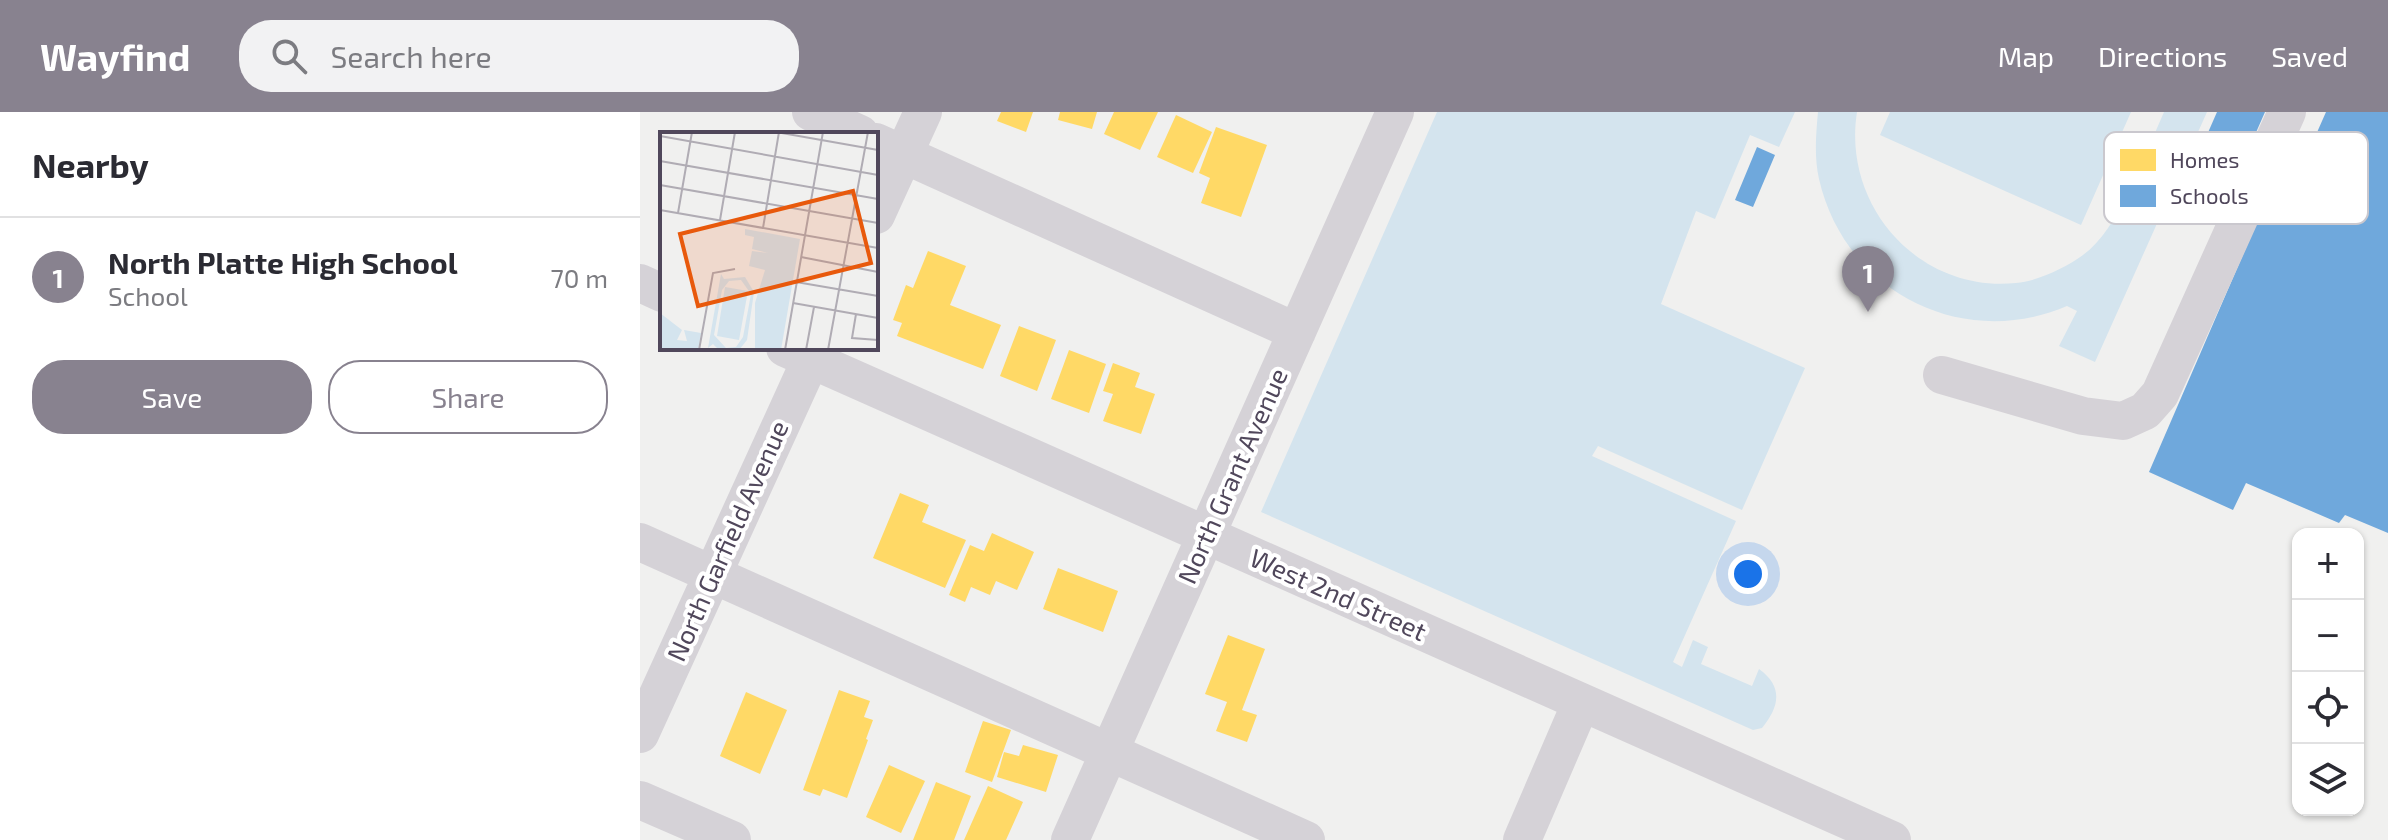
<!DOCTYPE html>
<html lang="en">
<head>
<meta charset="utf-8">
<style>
  :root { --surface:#fff; --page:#f2f2f3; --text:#2b2b33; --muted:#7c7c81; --line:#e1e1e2; --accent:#88828f }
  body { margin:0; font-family:"Exo 2",sans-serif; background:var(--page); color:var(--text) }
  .controls { position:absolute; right:24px; bottom:24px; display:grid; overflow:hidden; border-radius:16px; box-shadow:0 2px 6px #0004 }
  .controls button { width:72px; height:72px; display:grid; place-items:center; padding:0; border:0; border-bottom:2px solid var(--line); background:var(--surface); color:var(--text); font:40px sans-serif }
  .you { position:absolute; left:1108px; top:462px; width:28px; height:28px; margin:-20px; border:6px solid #fff; border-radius:50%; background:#1a73e8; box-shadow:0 0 0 12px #1a73e833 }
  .badge { display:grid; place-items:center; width:52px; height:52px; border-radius:50%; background:var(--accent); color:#fff; font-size:26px; font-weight:700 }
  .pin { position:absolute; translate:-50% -66px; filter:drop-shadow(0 2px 4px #0008) }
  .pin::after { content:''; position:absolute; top:42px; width:28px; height:24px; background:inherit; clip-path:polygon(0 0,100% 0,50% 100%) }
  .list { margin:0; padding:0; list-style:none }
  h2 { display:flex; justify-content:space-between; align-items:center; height:104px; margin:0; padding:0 32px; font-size:34px }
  h2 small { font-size:26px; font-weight:400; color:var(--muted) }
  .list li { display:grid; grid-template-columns:52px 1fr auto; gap:24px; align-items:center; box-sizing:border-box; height:120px; padding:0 32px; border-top:2px solid var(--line) }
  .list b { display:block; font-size:30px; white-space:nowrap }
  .list p { margin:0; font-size:26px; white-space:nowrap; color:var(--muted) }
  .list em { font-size:26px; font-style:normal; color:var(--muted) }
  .actions { display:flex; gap:16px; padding:24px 32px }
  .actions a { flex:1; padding:18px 0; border:2px solid var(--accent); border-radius:32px; text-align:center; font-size:28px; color:var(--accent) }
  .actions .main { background:var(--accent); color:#fff }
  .icon { flex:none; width:44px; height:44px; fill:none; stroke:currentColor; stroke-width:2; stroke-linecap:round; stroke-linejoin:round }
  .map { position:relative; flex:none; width:1748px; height:728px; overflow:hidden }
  header { display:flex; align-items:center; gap:48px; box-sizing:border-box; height:112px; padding:0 40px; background:var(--accent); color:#fff }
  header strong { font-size:38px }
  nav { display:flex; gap:44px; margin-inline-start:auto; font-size:28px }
  .search { width:560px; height:72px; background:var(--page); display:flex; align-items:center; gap:20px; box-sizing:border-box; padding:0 28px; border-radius:32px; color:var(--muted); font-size:30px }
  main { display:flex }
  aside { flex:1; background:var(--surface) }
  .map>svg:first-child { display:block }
</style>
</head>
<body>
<header>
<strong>Wayfind</strong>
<div class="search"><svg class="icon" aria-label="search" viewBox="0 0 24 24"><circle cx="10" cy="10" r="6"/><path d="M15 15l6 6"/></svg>Search here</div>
<nav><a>Map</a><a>Directions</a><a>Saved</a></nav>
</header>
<main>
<aside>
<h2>Nearby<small></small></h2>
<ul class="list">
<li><span class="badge">1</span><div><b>North Platte High School</b><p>School</p></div><em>70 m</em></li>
</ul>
<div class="actions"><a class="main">Save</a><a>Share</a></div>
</aside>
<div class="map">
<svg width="1748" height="728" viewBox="0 0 1748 728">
  <rect width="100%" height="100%" fill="#f0f0ef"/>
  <path fill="#d4e4ee" d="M797 0H1155L1139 35 1110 23 1075 107 1056 99 1021 192 1165 256 1102 398 958 334 952 344 1096 409 1033 550 1042 555 1053 528 1068 535 1061 552 1112 574 1119 557C1144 575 1139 595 1122 616L1113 618 621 400Z
    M1178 0H1217C1202 94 1279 181 1376 171 1398 169 1425 156 1443 143 1479 118 1506 40 1524 0H1567L1455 250 1419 234 1437 199 1427 194C1322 239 1205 180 1179 67 1174 45 1176 22 1178 0Z
    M1250 0H1491L1441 113 1240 23Z"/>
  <path fill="#ffd966" d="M361 0H393L386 20 357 9Z
    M420 0H457L452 17 418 8Z
    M474 0H518L500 38 464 22Z
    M536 3 572 20 553 61 517 45Z
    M576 15 627 33 601 105 561 91 570 66 559 61Z
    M288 139 326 154 310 193 361 213 343 257 257 224 262 211 253 208 266 173 273 176Z
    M379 214 416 228 397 279 360 264Z
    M429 238 466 252 449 301 411 287Z
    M473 251 500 261 495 275 515 282 501 322 463 309 473 282 463 279Z
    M260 381 289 393 282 410 326 428 305 476 233 446Z
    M352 421 394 440 377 478 356 469 350 483 331 475 325 490 309 483 330 433 344 439Z
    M418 456 478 479 463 520 403 497Z
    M588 523 625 537 602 598 617 603 607 630 576 619 587 590 565 582Z
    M199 578 230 589 224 605 233 608 226 627 228 628 207 686 183 677 180 684 163 678Z
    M106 580 147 598 120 662 80 644Z
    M343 609 371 618 352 670 325 660Z
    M383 633 418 643 406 680 357 665 364 640 379 644Z
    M249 653 285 669 261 721 226 705Z
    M296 670 331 684 314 728H273Z
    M348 674 383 690 366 728H324Z"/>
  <path fill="#6fa8dc" d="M1577 0H1625L1596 66 1556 48Z
    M1686 0H1748V421L1705 403 1699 411 1606 371 1593 398 1509 360 1634 71 1652 77Z
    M1117 35 1135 43 1113 95 1095 88Z"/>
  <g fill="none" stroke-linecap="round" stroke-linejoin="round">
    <path stroke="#d5d2d7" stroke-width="38" d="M171 0 220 22
      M236 30 657 220
      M236 103 283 0
      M0 171 22 181
      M145 236 1252 728
      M1302 263 1443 304 1483 309 1505 299 1520 282 1647 0
      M0 430 666 728
      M0 622 176 236
      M0 688 92 728
      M430 728 755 0
      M882 728 941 591"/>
  </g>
  <g text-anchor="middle" stroke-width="8" stroke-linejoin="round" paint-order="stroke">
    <g font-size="26" fill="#50475b" stroke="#fff">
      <text transform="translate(593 364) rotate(-66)" y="9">North Grant Avenue</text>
      <text transform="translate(88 429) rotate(-66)" y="9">North Garfield Avenue</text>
      <text transform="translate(698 483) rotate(24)" y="9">West 2nd Street</text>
    </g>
  </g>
  <g transform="translate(20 20)">
    <rect width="218" height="218" fill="#f0f0ef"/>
    <path d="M85 97 140 107 121 218H95V171L105 138 89 134 92 119 108 121 92 117 94 105 85 103ZM61 142 64 147 85 145 94 160 87 208 79 218H59L53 212 48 216ZM81 148 91 162 83 205 76 215 66 216 54 203 62 158 69 149ZM65 155 88 159 79 208 57 204ZM0 181 22 198 17 208 27 209 24 198 41 201 38 218H0Z" fill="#d4e4ee" fill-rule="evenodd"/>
    <path fill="none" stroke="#b0acb4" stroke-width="2" d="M116 0 218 18M0 4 218 43M0 29 218 67M0 53 218 91M0 78 218 116M18 81 32 0M60 88 75 0M103 96 119 0M141 125 218 140M136 150 218 164M133 171 218 186M196 182 192 206 218 208M39 218 53 141 75 137M125 218 163 0M146 218 154 175M168 218 208 0"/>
    <path fill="#e8590c" fill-opacity="0.15" stroke="#e8590c" stroke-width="4" d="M193 59 211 131 38 174 20 102Z"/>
    <rect width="218" height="218" fill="none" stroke="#50475b" stroke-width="4"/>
  </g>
  <rect x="1464" y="20" width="264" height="92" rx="12" fill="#fff" stroke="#cac8ce" stroke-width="2"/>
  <rect x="1480" y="37" width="36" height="22" fill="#ffd966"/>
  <rect x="1480" y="73" width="36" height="22" fill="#6fa8dc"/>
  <g font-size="22" fill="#50475b">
    <text x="1530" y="56">Homes</text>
    <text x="1530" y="92">Schools</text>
  </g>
</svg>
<div class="controls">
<button>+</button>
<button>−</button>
<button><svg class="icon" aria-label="locate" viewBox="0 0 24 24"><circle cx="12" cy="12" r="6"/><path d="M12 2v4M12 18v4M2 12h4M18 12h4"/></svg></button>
<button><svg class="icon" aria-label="layers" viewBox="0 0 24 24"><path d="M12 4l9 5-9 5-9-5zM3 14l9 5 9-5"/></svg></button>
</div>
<div class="you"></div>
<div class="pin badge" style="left:1228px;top:200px">1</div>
</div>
</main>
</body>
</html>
